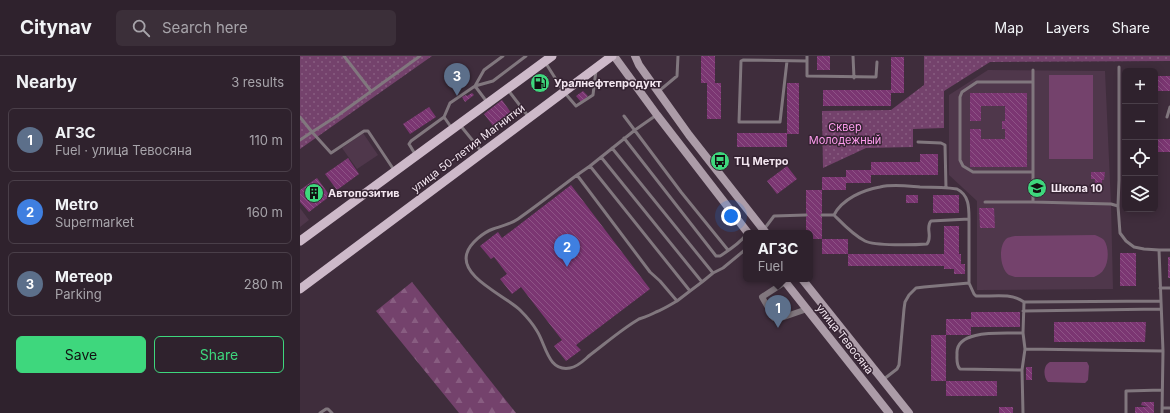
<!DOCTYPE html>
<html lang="en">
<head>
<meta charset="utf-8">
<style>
  :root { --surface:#2f222d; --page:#3b2f39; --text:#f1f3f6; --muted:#a7a4aa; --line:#4a3f49; --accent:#3ed77d }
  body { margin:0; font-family:Inter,sans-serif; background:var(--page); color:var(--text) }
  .controls { position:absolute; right:12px; top:12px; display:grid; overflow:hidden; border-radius:6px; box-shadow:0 2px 10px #0003 }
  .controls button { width:36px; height:36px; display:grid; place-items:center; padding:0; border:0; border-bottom:1px solid var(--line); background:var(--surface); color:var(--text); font:20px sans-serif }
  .you { position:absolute; left:431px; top:160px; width:14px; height:14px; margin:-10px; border:3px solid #fff; border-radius:50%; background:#1a73e8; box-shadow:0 0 0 6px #1a73e833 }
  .badge { display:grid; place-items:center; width:26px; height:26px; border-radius:50%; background:var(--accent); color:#fff; font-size:13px; font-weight:700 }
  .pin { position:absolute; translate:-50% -33px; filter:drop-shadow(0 1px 2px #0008) }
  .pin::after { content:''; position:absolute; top:21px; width:14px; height:12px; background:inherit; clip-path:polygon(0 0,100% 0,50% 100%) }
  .popup { position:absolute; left:443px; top:174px; width:70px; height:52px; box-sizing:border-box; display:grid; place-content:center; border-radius:6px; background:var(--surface); filter:drop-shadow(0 1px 3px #0005); font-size:13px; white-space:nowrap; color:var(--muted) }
  .popup b { font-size:15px; color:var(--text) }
  .popup::after { content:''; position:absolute; left:50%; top:100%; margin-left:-8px; border:8px solid transparent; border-top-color:var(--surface) }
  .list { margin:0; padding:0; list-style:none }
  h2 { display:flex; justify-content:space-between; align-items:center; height:52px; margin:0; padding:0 16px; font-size:17px }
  h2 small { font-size:13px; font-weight:400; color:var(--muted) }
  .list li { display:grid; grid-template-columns:26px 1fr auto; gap:12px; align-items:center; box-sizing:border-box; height:64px; margin:0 8px 8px; padding:0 8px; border:1px solid var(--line); border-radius:6px }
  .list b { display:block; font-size:15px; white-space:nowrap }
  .list p { margin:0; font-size:13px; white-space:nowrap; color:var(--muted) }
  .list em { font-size:13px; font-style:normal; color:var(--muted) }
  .actions { display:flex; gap:8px; padding:12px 16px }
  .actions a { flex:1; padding:9px 0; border:1px solid var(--accent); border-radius:6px; text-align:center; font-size:14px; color:var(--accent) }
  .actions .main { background:var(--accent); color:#111 }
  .icon { flex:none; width:22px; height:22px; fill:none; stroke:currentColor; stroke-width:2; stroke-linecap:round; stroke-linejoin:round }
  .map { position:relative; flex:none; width:870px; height:357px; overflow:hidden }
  header { display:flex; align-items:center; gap:24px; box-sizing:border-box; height:56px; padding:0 20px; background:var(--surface); border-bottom:1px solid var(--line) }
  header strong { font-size:19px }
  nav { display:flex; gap:22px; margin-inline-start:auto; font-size:14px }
  .search { width:280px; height:36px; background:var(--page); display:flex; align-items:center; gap:10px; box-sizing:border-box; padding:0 14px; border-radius:6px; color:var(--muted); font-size:15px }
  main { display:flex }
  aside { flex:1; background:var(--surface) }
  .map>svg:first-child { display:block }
</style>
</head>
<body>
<header>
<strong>Citynav</strong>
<div class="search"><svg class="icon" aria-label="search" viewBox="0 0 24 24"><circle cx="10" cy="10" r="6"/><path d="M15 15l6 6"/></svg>Search here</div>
<nav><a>Map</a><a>Layers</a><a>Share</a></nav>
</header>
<main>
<aside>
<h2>Nearby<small>3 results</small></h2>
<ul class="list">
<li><span class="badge" style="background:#5c6f8a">1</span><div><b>АГЗС</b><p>Fuel · улица Тевосяна</p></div><em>110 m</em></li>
<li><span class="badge" style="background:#3f7fe0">2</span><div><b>Metro</b><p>Supermarket</p></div><em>160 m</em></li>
<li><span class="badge" style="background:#5c6f8a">3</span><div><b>Метеор</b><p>Parking</p></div><em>280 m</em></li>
</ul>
<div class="actions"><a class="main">Save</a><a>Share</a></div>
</aside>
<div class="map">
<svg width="870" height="357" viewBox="0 0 870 357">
  <defs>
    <pattern id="forest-firs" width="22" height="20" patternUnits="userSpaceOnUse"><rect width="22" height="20" fill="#74426c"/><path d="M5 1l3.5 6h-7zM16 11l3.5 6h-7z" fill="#885d81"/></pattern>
    <pattern id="park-dots" width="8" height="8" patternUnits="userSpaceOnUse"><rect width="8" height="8" fill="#74426c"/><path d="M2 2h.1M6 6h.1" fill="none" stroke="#885d81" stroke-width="1.8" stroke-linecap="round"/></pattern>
    <pattern id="building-back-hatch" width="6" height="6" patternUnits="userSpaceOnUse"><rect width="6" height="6" fill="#7b3672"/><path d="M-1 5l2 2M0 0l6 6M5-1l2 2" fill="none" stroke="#8e5386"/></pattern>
  </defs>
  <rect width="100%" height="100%" fill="#3f2d3c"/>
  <path fill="#4f374b" d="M688 14 805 15 811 148 813 233 677 234V145L649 119V39Z
    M63 77 78 99 57 113 42 92Z
    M0 152 9 164 0 171Z"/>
  <path fill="url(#forest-firs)" d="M112 226 216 357H159L76 255Z"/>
  <path fill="url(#park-dots)" d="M0 0H132L0 93Z
    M624 0H870V5L690 6 644 35V72L613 73V91L566 92 523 112 522 55 591 54 624 29Z"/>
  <path fill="#74426c" d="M749 19H793V103H749Z
    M795 179C798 180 802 182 804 184 809 191 809 206 804 213 802 217 798 219 794 221H715C713 220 711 220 709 219 700 213 698 191 706 183 708 181 711 181 715 180Z
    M750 306H787L789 310 788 324 785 327 748 326C743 321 743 309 750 306Z"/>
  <path fill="url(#building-back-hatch)" d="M401 0H415V27H421V63H407V27H401Z
    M517 0H530V14H517Z
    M591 1H604V37H591V50H523V34H591Z
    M245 18 250 26 236 36 230 28Z
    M855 20H870V35H855Z
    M487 27H499V78H487V91H437V77H487Z
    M283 35 288 40 281 46 276 40Z
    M172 37 174 39 165 46 162 41 166 39 167 40Z
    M670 37H727V111H670V73H681V83H705V73H702V65H705V50H681V65H670Z
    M202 44 212 58 194 71 184 58Z
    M129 51 136 61 110 78 103 68Z
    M855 83H870V96H855Z
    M620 98H638V119H571V127H546V134H522V121H546V114H571V106H620Z
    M48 102 59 118 37 134 25 118Z
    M487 110 497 123 477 138 467 125Z
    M791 116H805L804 124H802V137L794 136 795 123H791Z
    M17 122 30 140 9 156 0 146V134Z
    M271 129 350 233 276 289 281 294 266 305 254 290 262 284 221 231 212 238 200 223 207 218 194 201 191 203 180 190 198 176 202 182Z
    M506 134H522V183H510V177H506Z
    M606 139H618V147H606Z
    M633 139H659V157H633Z
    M679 152H694L695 172H680Z
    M644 170H659V198H661V208H665V218H654V213H644V210H548V198H644Z
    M522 183H548V198H522Z
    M820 197H836V230H820Z
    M868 201H870V222H868Z
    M671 256H720V271H671V279H646V263H671Z
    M754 266H846L845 286H754Z
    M631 279H646V325H631Z
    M726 311H732V324H726Z
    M646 325H697V340H646Z
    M842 346H854V357H835V351H848L841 349Z
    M699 351H713V357H699Z"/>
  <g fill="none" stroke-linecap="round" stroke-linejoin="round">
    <path stroke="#81777e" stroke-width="3" d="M44 0 71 35
      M553 0 554 22
      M487 5 480 66H439L441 5 443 4 507 5V0
      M507 5V20L576 21 577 6
      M245 6 264 36 276 50 293 39 296 14
      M819 11V124L818 150 820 177 826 185 834 191 844 193 859 194 861 245
      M733 26H677L662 36 660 41V104L663 110 673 116H733
      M175 30 193 25 226 0
      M175 30 184 14 203 0
      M208 34 228 60
      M359 35 377 20 378 0
      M324 60 381 136 428 194
      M0 61 12 76 0 84
      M144 61 150 47 175 30 187 46
      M867 61 870 51
      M160 69 182 96
      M324 82 416 200H420C429 194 439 188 446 179
      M618 86 641 87 645 89 646 132
      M312 92 413 217 402 226
      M115 98 109 88 111 85 144 61 151 71
      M301 101 402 226 390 235 290 110 335 74 355 60
      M290 110 277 119 350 216 360 225 377 245 390 235
      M94 114 68 75H64L31 97 12 76 37 60 120 0
      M277 119C257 134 238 149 218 163 211 168 202 170 193 173 184 176 170 187 167 197 159 221 206 240 220 254 226 260 233 268 237 275 246 289 248 316 270 312 278 311 284 304 290 299 306 287 322 273 339 263 345 261 351 259 356 256 364 253 370 249 377 245
      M685 146H733L811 148 818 150
      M733 146V14
      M522 159H534C543 168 553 179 565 185 575 190 614 189 627 188 633 181 625 171 631 165L669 163V227
      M534 159C542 143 563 134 580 131 593 128 607 130 620 131 632 131 644 131 657 133 669 139 669 151 669 163
      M465 172 474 160 506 159
      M859 194H870
      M413 217 423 212 446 193
      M860 232H870
      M723 255 861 253
      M725 293 863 295
      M722 314 725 293 723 277
      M584 323 597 313 599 309 604 253 605 246 609 239 616 232 624 231 669 227 674 238 676 240C691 241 710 236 724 246
      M862 352H870
      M20 357 26 353H28L32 357
      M723 357 722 314 660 313C656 309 657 303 657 298 655 272 706 278 723 277L724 246 861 245 863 295 862 357
      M826 357V335L862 334"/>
    <path stroke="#81777e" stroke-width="6" d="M485 226 462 241 474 262 478 263 507 253"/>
    <path stroke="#ac9ca8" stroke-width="8" d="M314 0 357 59 448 177
      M335 0 339 9 389 79 466 177
      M483 223 589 357
      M502 223 609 357"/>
    <path stroke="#cdb9c9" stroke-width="9" d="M0 185 252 0
      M0 233 312 0"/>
  </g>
  <defs>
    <symbol id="fuel-disc" viewBox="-11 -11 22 22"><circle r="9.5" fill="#3ed77d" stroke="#352332"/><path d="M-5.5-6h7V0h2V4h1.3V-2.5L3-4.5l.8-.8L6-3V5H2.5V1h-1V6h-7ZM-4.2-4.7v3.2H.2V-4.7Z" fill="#111"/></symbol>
    <symbol id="bus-disc" viewBox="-11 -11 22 22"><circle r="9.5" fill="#3ed77d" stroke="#352332"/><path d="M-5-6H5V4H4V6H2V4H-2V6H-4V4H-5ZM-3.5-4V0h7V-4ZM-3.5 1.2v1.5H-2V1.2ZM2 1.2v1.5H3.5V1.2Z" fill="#111"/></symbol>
    <symbol id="school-disc" viewBox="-11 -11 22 22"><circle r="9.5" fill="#3ed77d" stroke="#352332"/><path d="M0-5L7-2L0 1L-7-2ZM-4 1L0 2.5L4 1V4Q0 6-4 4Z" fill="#111"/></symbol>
    <symbol id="building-disc" viewBox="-11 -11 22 22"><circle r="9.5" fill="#3ed77d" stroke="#352332"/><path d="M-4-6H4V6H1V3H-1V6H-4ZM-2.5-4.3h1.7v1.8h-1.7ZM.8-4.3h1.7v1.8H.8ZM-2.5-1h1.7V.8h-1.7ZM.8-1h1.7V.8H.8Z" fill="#111"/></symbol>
  </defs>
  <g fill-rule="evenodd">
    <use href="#fuel-disc" x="229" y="16" width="22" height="22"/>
    <use href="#bus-disc" x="409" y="94" width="22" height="22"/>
    <use href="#school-disc" x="726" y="121" width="22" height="22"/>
    <use href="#building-disc" x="3" y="126" width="22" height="22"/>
  </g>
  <g text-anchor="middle" stroke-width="3" stroke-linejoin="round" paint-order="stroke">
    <g font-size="11" font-weight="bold" fill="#f3e6f0" stroke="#352332" text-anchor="start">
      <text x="254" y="31">Уралнефтепродукт</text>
      <text x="434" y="109">ТЦ Метро</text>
      <text x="751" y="136">Школа 10</text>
      <text x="28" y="141">Автопозитив</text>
    </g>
    <g font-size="11" fill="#fd9ced" stroke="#352332">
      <text x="545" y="75">Сквер<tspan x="545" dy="13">Молодежный</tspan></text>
    </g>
    <g font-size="11" fill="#f3e6f0" stroke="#352332">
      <text transform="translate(168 92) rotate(-37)" y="4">улица 50-летия Магнитки</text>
      <text transform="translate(545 283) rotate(52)" y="4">улица Тевосяна</text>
    </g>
  </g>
</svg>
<div class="controls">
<button>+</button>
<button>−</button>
<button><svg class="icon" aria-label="locate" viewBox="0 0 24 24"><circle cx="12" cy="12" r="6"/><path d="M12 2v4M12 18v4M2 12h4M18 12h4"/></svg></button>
<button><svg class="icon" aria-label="layers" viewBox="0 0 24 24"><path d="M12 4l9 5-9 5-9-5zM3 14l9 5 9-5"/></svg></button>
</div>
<div class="you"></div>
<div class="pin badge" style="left:478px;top:272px;background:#5c6f8a">1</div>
<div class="popup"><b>АГЗС</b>Fuel</div>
<div class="pin badge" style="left:267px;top:211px;background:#3f7fe0">2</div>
<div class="pin badge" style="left:157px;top:40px;background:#5c6f8a">3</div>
</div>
</main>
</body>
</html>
